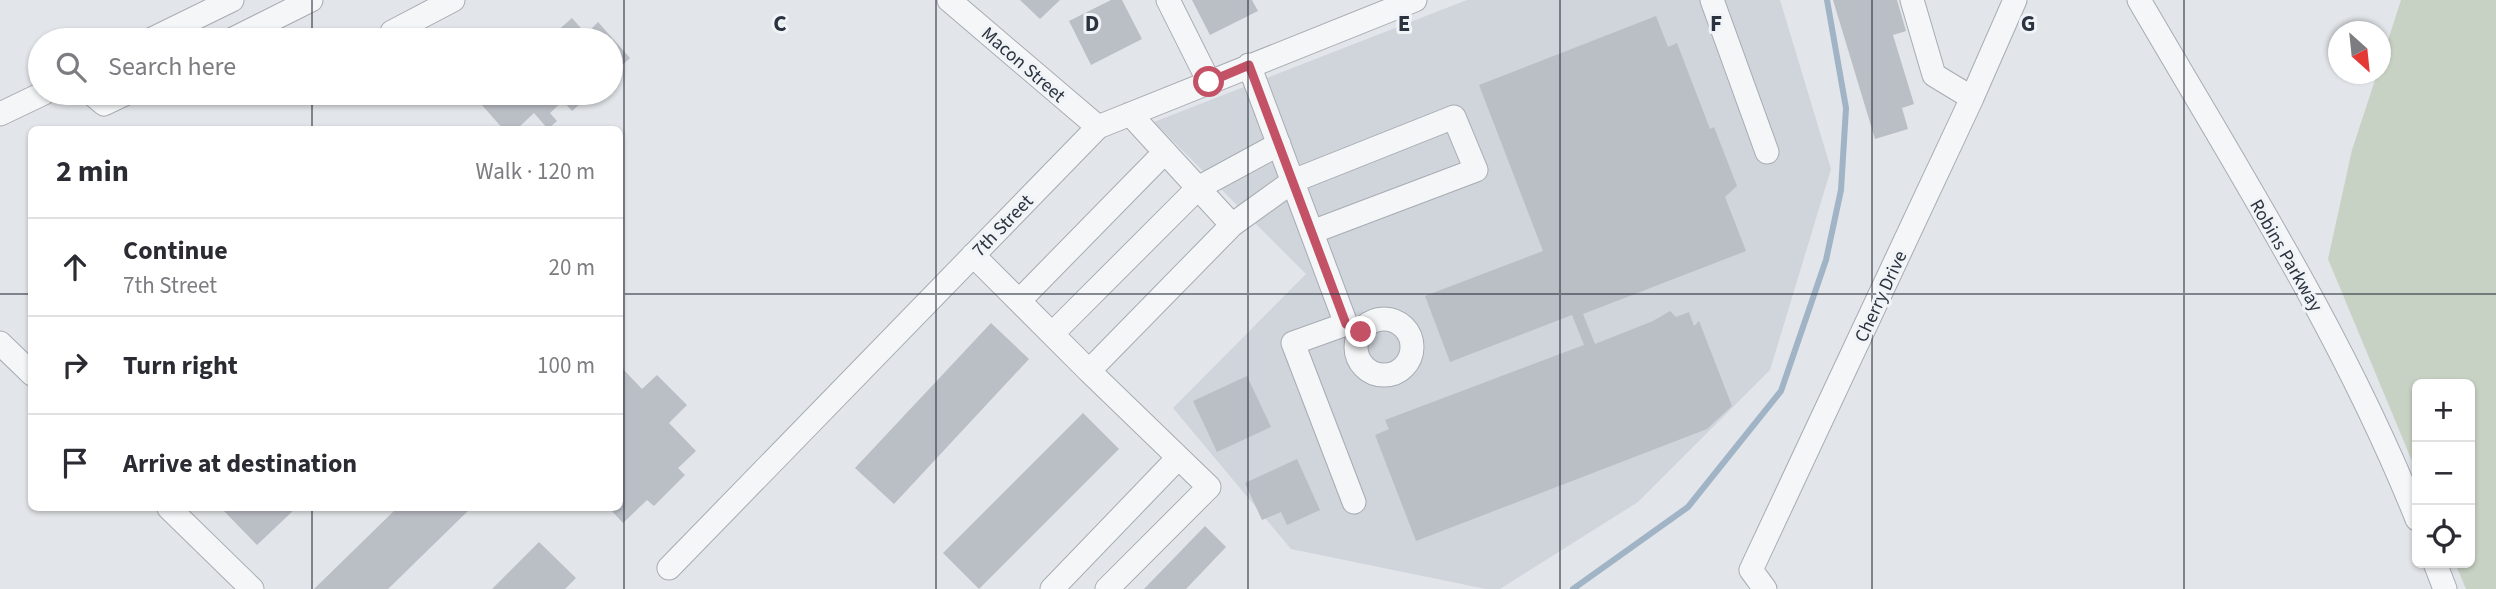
<!DOCTYPE html>
<html lang="en">
<head>
<meta charset="utf-8">
<style>
  :root { --surface:#fff; --page:#f7f7f7; --text:#2b2b33; --muted:#7c7c81; --line:#e1e1e2 }
  body { margin:0; font-family:"Source Sans 3",sans-serif; background:var(--page); color:var(--text) }
  .controls { position:absolute; right:21px; bottom:21px; display:grid; overflow:hidden; border-radius:10px; box-shadow:0 2px 5px #0004 }
  .controls button { width:63px; height:63px; display:grid; place-items:center; padding:0; border:0; border-bottom:2px solid var(--line); background:var(--surface); color:var(--text); font:35px sans-serif }
  .compass { position:absolute; left:2328px; top:21px; width:63px; height:63px; border-radius:50%; background:var(--surface); box-shadow:0 2px 5px #0004; rotate:153deg }
  .stop { position:absolute; width:21px; height:21px; margin:-16px; border:5px solid #c35267; border-radius:50%; background:#fff }
  .stop.end { background:#c35267; border-color:#fff; box-shadow:0 2px 7px #0008 }
  .list { margin:0; padding:0; list-style:none }
  h2 { display:flex; justify-content:space-between; align-items:center; height:91px; margin:0; padding:0 28px; font-size:30px }
  h2 small { font-size:23px; font-weight:400; color:var(--muted) }
  .list li { display:grid; grid-template-columns:46px 1fr auto; gap:21px; align-items:center; box-sizing:border-box; height:98px; padding:0 28px; border-top:2px solid var(--line) }
  .list b { display:block; font-size:26px; white-space:nowrap }
  .list p { margin:0; font-size:23px; white-space:nowrap; color:var(--muted) }
  .list em { font-size:23px; font-style:normal; color:var(--muted) }
  .icon { flex:none; width:38px; height:38px; fill:none; stroke:currentColor; stroke-width:2; stroke-linecap:round; stroke-linejoin:round }
  .map { position:relative; flex:none; width:2496px; height:589px; overflow:hidden }
  .search { position:absolute; background:var(--surface); box-shadow:0 2px 5px #0004; left:28px; top:28px; width:595px; height:77px; display:flex; align-items:center; gap:18px; box-sizing:border-box; padding:0 24px; border-radius:38px; color:var(--muted); font-size:26px }
  .panel { position:absolute; background:var(--surface); box-shadow:0 2px 5px #0004; left:28px; top:126px; width:595px; height:385px; border-radius:10px }
  .map>svg:first-child { display:block }
</style>
</head>
<body>
<div class="map">
<svg width="2496" height="589" viewBox="0 0 2496 589">
  <rect width="100%" height="100%" fill="#e2e5e9"/>
  <path fill="#d0d4db" d="M1467 0H1780L1831 169 1770 370 1638 502 1500 589H1486L1291 549 1173 408 1306 274 1154 122Z"/>
  <path fill="#c8d2c4" d="M2401 0H2496V589H2466L2455 563H2470V384H2417V473L2328 259 2352 150 2377 74H2380L2381 62Z"/>
  <g fill="none" stroke-linecap="round" stroke-linejoin="round">
    <path stroke="#a0b4c6" stroke-width="6" d="M1573 589 1688 507 1781 391 1826 260 1841 190 1846 108 1827 0"/>
  </g>
  <path fill="#babec5" d="M1020 0H1060L1040 19Z
    M1111 0H1122L1142 39 1091 65 1069 21Z
    M1192 0H1252L1258 11 1210 35Z
    M1833 0H1897L1906 31 1893 35 1914 104 1902 108 1908 129 1875 139Z
    M1656 16 1668 47 1677 43 1710 129 1714 127 1737 186 1725 197 1746 251 1583 314 1595 344 1653 321 1670 311 1676 317 1689 312 1694 326 1699 321 1732 406 1707 429 1416 541 1375 435 1389 429 1385 420 1584 345 1572 315 1450 362 1425 296 1543 251 1479 85Z
    M572 18 586 34 598 22 630 58 611 76V40H547Z
    M477 93H593L572 111 563 101 550 113 557 121 548 129 534 113 516 130H504L474 96Z
    M991 323 1029 359 894 504 855 468Z
    M620 366 642 389 657 375 687 405 669 423 696 451 678 468 685 475 654 506 647 500 623 523 609 508H620Z
    M1247 376 1271 427 1217 452 1193 401Z
    M1083 413 1119 449 979 589 943 553Z
    M1297 459 1320 510 1287 525 1281 512 1262 520 1245 483Z
    M221 508H296L257 545Z
    M397 508H471L388 589H314Z
    M1205 526 1226 547 1186 589H1144Z
    M539 542 576 578 565 589H492Z"/>
  <g fill="none" stroke-linecap="round" stroke-linejoin="round">
    <defs>
      <path id="minor" d="M949 0 1098 127
        M1168 0 1209 82
        M1712 0 1767 152
        M1912 0 1934 75 1972 98
        M2139 0C2238 170 2344 336 2417 519
        M392 32 453 0
        M150 40 232 0
        M231 40 311 0
        M1249 65 1346 324 1293 343 1354 502
        M91 93 104 104 127 93
        M0 114 44 93
        M1130 114 1232 225
        M973 255 1089 371 1232 225 1293 181 1454 117 1476 170 1312 232
        M1019 301 1165 152
        M1356 347a28 28 0 1 1 56 0a28 28 0 1 1-56 0Z
        M1052 334 1198 188 1279 144
        M0 343 32 374
        M1089 371 1209 487 1107 589
        M169 508 252 589
        M2435 563 2445 589
        M669 568 1098 127 1415 0
        M1052 589 1178 458
        M1765 589 1751 570 1972 98 2015 0"/>
    </defs>
    <use href="#minor" stroke="#a7acb3" stroke-width="25"/>
    <use href="#minor" stroke="#f4f6f8" stroke-width="23"/>
  </g>
  <g fill="none" stroke-linecap="round" stroke-linejoin="round">
    <path stroke="#c35267" stroke-width="9" d="M1209 82 1249 65 1346 324 1361 332"/>
  </g>
  <path fill="none" stroke="#2b3340" stroke-width="2" stroke-opacity="0.55" d="M312 0V40M624 0V589M936 0V589M1248 0V589M1560 0V589M1872 0V589M2184 0V589M312 93V130M0 294H32M620 294H2496M312 508V589"/>
  <g text-anchor="middle" stroke-width="6" stroke-linejoin="round" paint-order="stroke">
    <g font-size="19" fill="#2b3340" stroke="#f1f4f7">
      <text transform="translate(1024 64) rotate(41)" y="7">Macon Street</text>
      <text transform="translate(1002 225) rotate(-46)" y="7">7th Street</text>
      <text transform="translate(2287 255) rotate(60)" y="7">Robins Parkway</text>
      <text transform="translate(1880 296) rotate(-65)" y="7">Cherry Drive</text>
    </g>
  </g>
  <g font-size="23" text-anchor="middle" font-weight="bold" fill="#2b3340" stroke="#f1f4f7" stroke-width="6" stroke-linejoin="round" paint-order="stroke">
    <text x="780" y="31">C</text>
    <text x="1092" y="31">D</text>
    <text x="1404" y="31">E</text>
    <text x="1716" y="31">F</text>
    <text x="2028" y="31">G</text>
  </g>
</svg>
<div class="controls">
<button>+</button>
<button>−</button>
<button><svg class="icon" aria-label="locate" viewBox="0 0 24 24"><circle cx="12" cy="12" r="6"/><path d="M12 2v4M12 18v4M2 12h4M18 12h4"/></svg></button>
</div>
<svg class="compass" viewBox="-18 -18 36 36"><path d="M0-13l5 13h-10z" fill="#e53935"/><path d="M0 13l5-13h-10z" fill="#7c7c81"/></svg>
<div class="stop" style="left:1209px;top:82px"></div>
<div class="stop end" style="left:1361px;top:332px"></div>
<div class="search"><svg class="icon" aria-label="search" viewBox="0 0 24 24"><circle cx="10" cy="10" r="6"/><path d="M15 15l6 6"/></svg>Search here</div>
<section class="panel">
<h2>2 min<small>Walk · 120 m</small></h2>
<ul class="list">
<li><svg class="icon" aria-label="ahead" viewBox="0 0 24 24"><path d="M12 20V5M6 11l6-6 6 6"/></svg><div><b>Continue</b><p>7th Street</p></div><em>20 m</em></li>
<li><svg class="icon" aria-label="right" viewBox="0 0 24 24"><path d="M7 20v-9h11M14 6l5 5-5 5"/></svg><div><b>Turn right</b></div><em>100 m</em></li>
<li><svg class="icon" aria-label="arrive" viewBox="0 0 24 24"><path d="M6 21V4h12l-3 4 3 4H6"/></svg><div><b>Arrive at destination</b></div></li>
</ul>
</section>
</div>
</body>
</html>
